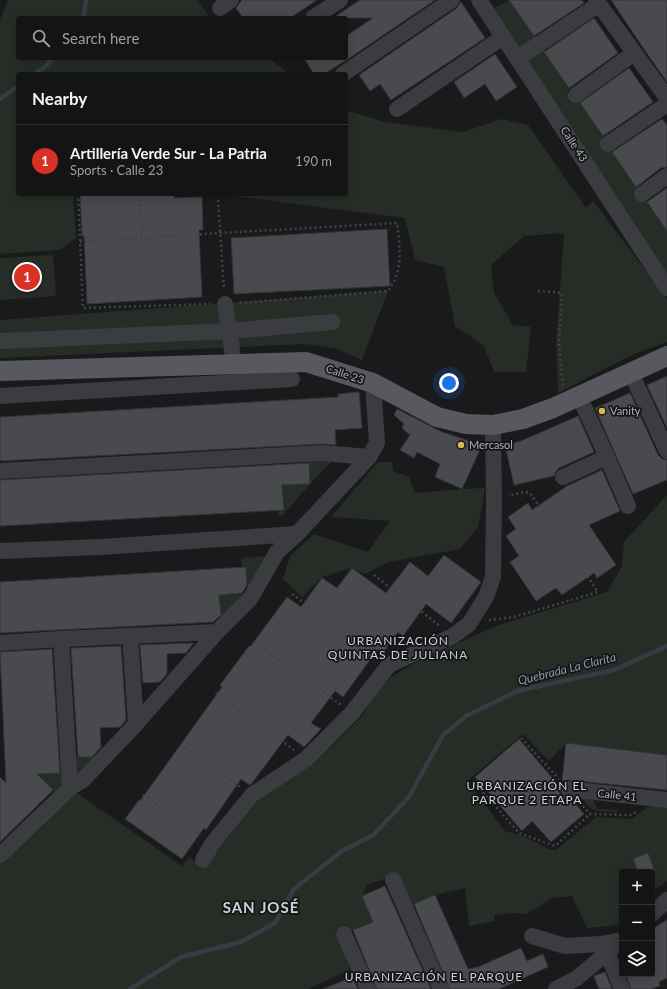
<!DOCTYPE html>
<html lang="en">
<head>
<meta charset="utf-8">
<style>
  :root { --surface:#141415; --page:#212122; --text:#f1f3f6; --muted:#9d9ea0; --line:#333334; --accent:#d93025 }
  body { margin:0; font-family:Lato,sans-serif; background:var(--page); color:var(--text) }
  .controls { position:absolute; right:12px; bottom:12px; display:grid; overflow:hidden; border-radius:4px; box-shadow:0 2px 10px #0003 }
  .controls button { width:36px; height:36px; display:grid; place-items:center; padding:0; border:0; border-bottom:1px solid var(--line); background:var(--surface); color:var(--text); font:20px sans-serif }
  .you { position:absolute; left:449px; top:383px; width:14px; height:14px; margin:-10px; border:3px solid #fff; border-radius:50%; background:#1a73e8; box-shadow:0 0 0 6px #1a73e833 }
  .badge { display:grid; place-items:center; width:26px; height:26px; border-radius:50%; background:var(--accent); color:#fff; font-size:13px; font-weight:700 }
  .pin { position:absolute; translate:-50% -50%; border:2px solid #fff; box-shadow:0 1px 4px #0006 }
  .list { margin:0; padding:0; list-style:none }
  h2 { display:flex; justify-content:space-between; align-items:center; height:52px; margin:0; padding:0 16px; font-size:17px }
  h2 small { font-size:13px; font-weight:400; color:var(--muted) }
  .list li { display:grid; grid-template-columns:26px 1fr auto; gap:12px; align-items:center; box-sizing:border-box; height:72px; padding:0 16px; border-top:1px solid var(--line) }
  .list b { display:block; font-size:15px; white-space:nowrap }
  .list p { margin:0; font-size:13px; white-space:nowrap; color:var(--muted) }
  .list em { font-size:13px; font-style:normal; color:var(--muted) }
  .icon { flex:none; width:22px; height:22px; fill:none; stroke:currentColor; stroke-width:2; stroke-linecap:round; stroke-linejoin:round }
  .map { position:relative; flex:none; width:667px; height:989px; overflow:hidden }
  .search { position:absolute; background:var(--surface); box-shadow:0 2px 10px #0003; left:16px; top:16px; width:332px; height:44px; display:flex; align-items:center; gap:10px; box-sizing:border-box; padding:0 14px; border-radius:4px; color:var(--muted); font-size:15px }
  .panel { position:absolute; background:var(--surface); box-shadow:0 2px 10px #0003; left:16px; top:72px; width:332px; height:124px; border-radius:4px }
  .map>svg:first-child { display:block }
</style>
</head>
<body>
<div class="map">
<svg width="667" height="989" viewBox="0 0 667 989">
  <rect width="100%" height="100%" fill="#1a1a1c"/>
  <path fill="#262d27" d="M8 0H198L210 18H18V58H268L289 74H18V194H73L76 238 60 250 0 254V20Z
    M509 0 536 39 518 49 494 8Z
    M543 49 570 89 567 91 575 101 577 98 638 189 634 193 642 202 645 199 667 231V277L526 59Z
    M346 110 385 122 463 132 502 119 528 125 586 208 593 201 667 299V342C631 353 592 376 558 393L556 345 564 233 524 236 491 265 494 293 513 325 531 327 526 372H494L484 346 455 326 444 267 415 260 405 218 218 194H346Z
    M53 255 56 296 0 300V258Z
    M388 291 362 360 335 348 304 344 0 358V320Z
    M337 456 310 484 282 516 278 515V510L284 509 282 485 310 484 309 460Z
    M378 462H392L393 471 409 477 415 493 462 489 485 488 478 527 460 549 388 562 365 574 351 568 322 577 302 597 283 579 290 556 314 534 368 552 390 521 331 517Z
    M667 495V755L566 743 549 761 523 734 467 781 505 831 526 837 549 849 556 850 596 817 632 819 651 805 667 807V881L652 892V872H622V920L617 925 587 928 572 896 552 898 527 914 512 913 494 915 495 921 469 926 465 888 435 895 410 906 396 875 367 885 362 896 373 922 350 931 347 925 335 930 350 970 308 989H0V863L74 791 182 866 189 857 203 868 257 802 310 765 353 725 363 714 377 691 394 675 417 662 496 626 607 592 622 566 624 542Z
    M270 556 248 593 221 622 219 595 248 593 246 567H242L241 558Z
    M101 756 74 778 75 757Z
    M63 773 64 785 54 794 53 790 37 774Z
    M579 796 592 798 597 809 618 810 617 812C595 811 594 814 579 796Z"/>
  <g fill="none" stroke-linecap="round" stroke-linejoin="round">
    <path stroke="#353c43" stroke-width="4.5" d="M82 18 84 15 86 0
      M35 74 46 66 52 58
      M0 99 18 86
      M130 989 181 957 241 942 275 923 294 889 342 851 373 835 409 797 443 735 466 716 517 691 614 670 667 646"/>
  </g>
  <path fill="#494a4e" stroke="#343437" d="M242 0H317L290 18H243L236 8Z
    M360 0H435L348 59 324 74H314L304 58H348L346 56V36L373 18H333Z
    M509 0H582L584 3 534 36Z
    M611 0H667V82L646 52Z
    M461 2 485 38 391 100 380 84 370 91 359 75 457 8Z
    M594 18 618 53 569 88 544 52Z
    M495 54 517 87 496 101 485 84 464 98 454 82Z
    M629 68 653 102 603 136 580 103Z
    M662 119 667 125V167L661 168 636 187 612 152Z
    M667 188V231L647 202Z
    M80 194H174V198L202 197 203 230H199L202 297 87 304 84 236H82Z
    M387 229 390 286 234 294 231 238Z
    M667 376V428L647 385Z
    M359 392 362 428 335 430 336 445 321 444 0 461V417L338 397V394Z
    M630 393 658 455 662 459 667 460V480L633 494 595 408Z
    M397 409 442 432 482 445 462 489 435 477 440 464 417 452 414 458 400 450 410 435 402 428 404 424 394 415Z
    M578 416 594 452 559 468 556 471 554 476 514 485 505 445 521 441Z
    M309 463 310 484 282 485 284 510 0 526V480Z
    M602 470 620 511 589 525 616 565 597 578 594 573 562 595 556 588 536 601 510 562 519 556 506 536 516 529 508 517 528 503 532 510 567 486Z
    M444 555 481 582 451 623 426 604 403 636 398 632 383 653 378 649 343 697 335 691 311 723 321 729 304 747 288 735 252 783 250 785 241 779 206 830 204 828 182 859 125 819 139 800 140 801 222 687 220 685 249 646 250 647 287 597 301 607 322 578 337 588 352 568 386 593 410 562 428 576Z
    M246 567 247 585 242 593 219 595 221 615 213 622 0 633V582Z
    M193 643V644L186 653 167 654V674L160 682 143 683 140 645Z
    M121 646 126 720 120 727 100 728 101 747 92 757H78L71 648Z
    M52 649 60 773 37 774 53 790 0 842V777L6 783 0 652Z
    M519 739 559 786V792L562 796 571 799 584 814 551 842 532 821 522 831 475 777Z
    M566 743 667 755V790L569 780 562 781Z
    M648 853 655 872H638L633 859Z
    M385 886 431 989H377L353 930 373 922 362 896Z
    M435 895 468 969 478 967 521 948 527 961 543 954 548 967 499 989H450L414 904Z
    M667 920V978L659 982 660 986 651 989H631L626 974H652V929Z
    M605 972 612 989H599L594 976Z
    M352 977 358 989H323Z"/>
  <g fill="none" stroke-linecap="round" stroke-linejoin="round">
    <path stroke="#414347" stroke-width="2.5" stroke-dasharray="2 3" stroke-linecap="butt" d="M78 194 83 308 210 304
      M140 194 142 238
      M218 200 224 289
      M80 242 220 233 397 223C399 241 402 260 396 277 394 282 391 287 388 291L239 303
      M538 291 562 293 559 345 563 386
      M374 575 440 626
      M292 594 377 656
      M489 620 514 617 598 592 530 493 524 492 508 496
      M254 642 341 705
      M216 693 294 750
      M521 738 559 779
      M181 745 240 787
      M473 781 519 833 555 846 590 814
      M143 795 200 835
      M583 806 590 814 631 815 636 812"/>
    <path stroke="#3b3c40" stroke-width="16" d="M479 0 667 288
      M596 0 667 98
      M220 8 231 0
      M313 18 340 0
      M518 58 599 4
      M343 74 452 0
      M576 95 634 53
      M397 109 503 37
      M608 144 667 104
      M642 194 667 176
      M225 304 234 363
      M0 341 230 331 332 322
      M631 373 667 451
      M0 396 292 379
      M579 396 607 457 628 506
      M0 471 322 453 369 457
      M563 477 607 457
      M0 551 100 547 297 534
      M130 636 136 724
      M61 639 70 788
      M0 643 61 639 217 632
      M568 789 667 800
      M0 855 70 788 83 780 136 724 217 632 250 599 277 552 297 534 369 457 377 443 373 383
      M203 860 212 844 252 795 306 759 352 713 389 665 453 636 469 624 486 597 493 577 494 500 493 425
      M393 880 441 989
      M652 914 667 900
      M344 934 368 989
      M532 936 565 946 600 944 622 940
      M607 952 622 989
      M556 989 577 978 621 941"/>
    <path stroke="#58595f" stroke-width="20" d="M0 371 306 362 373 383 437 417 466 424 493 425 523 419 553 408 667 356"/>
  </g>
  <g fill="#ddb650" stroke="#151517" stroke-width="1.5">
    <circle cx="602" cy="411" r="4"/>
    <circle cx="461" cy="445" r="4"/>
  </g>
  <g text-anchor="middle" stroke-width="3.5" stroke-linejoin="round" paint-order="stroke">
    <g font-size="11" fill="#aeb1ba" stroke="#151517">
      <text transform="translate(574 144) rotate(57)" y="4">Calle 43</text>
      <text transform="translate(345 374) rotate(18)" y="4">Calle 23</text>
      <text transform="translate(617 795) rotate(6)" y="4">Calle 41</text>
    </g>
    <g font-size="11" fill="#aeb1ba" stroke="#151517" text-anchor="start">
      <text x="610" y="415">Vanity</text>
      <text x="469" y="449">Mercasol</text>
    </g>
    <g font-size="12" letter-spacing="1" fill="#ced0d6" stroke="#151517">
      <text x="398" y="645">URBANIZACIÓN<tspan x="398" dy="14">QUINTAS DE JULIANA</tspan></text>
      <text x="527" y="790">URBANIZACIÓN EL<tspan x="527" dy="14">PARQUE 2 ETAPA</tspan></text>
      <text x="434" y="981">URBANIZACIÓN EL PARQUE</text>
    </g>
    <g font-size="12" font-style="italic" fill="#899cb0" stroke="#151517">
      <text transform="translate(567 669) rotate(-14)" y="4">Quebrada La Clarita</text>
    </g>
    <g font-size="15" font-weight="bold" letter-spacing="1" fill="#ced0d6" stroke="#151517">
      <text x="261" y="913">SAN JOSÉ</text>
    </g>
  </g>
</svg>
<div class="controls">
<button>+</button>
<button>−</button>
<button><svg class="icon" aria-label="layers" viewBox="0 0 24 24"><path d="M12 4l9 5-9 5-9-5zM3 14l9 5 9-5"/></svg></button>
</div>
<div class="you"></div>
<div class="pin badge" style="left:27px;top:277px">1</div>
<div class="search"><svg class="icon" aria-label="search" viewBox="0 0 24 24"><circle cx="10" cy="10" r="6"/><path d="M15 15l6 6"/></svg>Search here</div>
<section class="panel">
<h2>Nearby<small></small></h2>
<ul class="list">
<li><span class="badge">1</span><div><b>Artillería Verde Sur - La Patria</b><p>Sports · Calle 23</p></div><em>190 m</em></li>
</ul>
</section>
</div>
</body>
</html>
